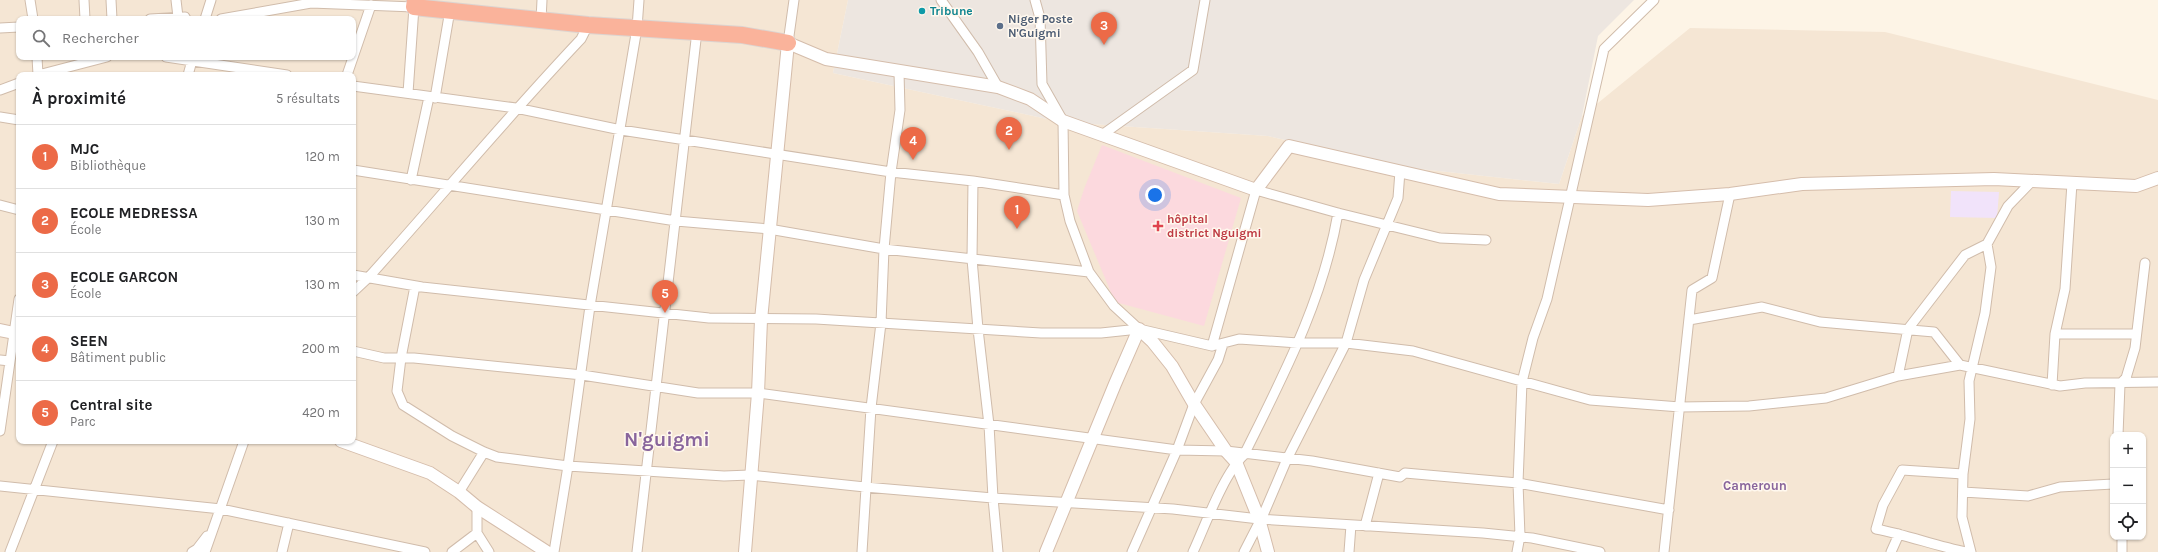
<!DOCTYPE html>
<html lang="fr">
<head>
<meta charset="utf-8">
<style>
  :root { --surface:#fff; --page:#f6f6f6; --text:#202124; --muted:#757577; --line:#e0e0e0; --accent:#ec6a47 }
  body { margin:0; font-family:Karla,sans-serif; background:var(--page); color:var(--text) }
  .controls { position:absolute; right:12px; bottom:12px; display:grid; overflow:hidden; border-radius:8px; box-shadow:0 1px 3px #0004 }
  .controls button { width:36px; height:36px; display:grid; place-items:center; padding:0; border:0; border-bottom:1px solid var(--line); background:var(--surface); color:var(--text); font:20px sans-serif }
  .you { position:absolute; left:1155px; top:195px; width:14px; height:14px; margin:-10px; border:3px solid #fff; border-radius:50%; background:#1a73e8; box-shadow:0 0 0 6px #1a73e833 }
  .badge { display:grid; place-items:center; width:26px; height:26px; border-radius:50%; background:var(--accent); color:#fff; font-size:13px; font-weight:700 }
  .pin { position:absolute; translate:-50% -33px; filter:drop-shadow(0 1px 2px #0008) }
  .pin::after { content:''; position:absolute; top:21px; width:14px; height:12px; background:inherit; clip-path:polygon(0 0,100% 0,50% 100%) }
  .list { margin:0; padding:0; list-style:none }
  h2 { display:flex; justify-content:space-between; align-items:center; height:52px; margin:0; padding:0 16px; font-size:17px }
  h2 small { font-size:13px; font-weight:400; color:var(--muted) }
  .list li { display:grid; grid-template-columns:26px 1fr auto; gap:12px; align-items:center; box-sizing:border-box; height:64px; padding:0 16px; border-top:1px solid var(--line) }
  .list b { display:block; font-size:15px; white-space:nowrap }
  .list p { margin:0; font-size:13px; white-space:nowrap; color:var(--muted) }
  .list em { font-size:13px; font-style:normal; color:var(--muted) }
  .icon { flex:none; width:22px; height:22px; fill:none; stroke:currentColor; stroke-width:2; stroke-linecap:round; stroke-linejoin:round }
  .map { position:relative; flex:none; width:2158px; height:552px; overflow:hidden }
  .search { position:absolute; background:var(--surface); box-shadow:0 1px 3px #0004; left:16px; top:16px; width:340px; height:44px; display:flex; align-items:center; gap:10px; box-sizing:border-box; padding:0 14px; border-radius:8px; color:var(--muted); font-size:15px }
  .panel { position:absolute; background:var(--surface); box-shadow:0 1px 3px #0004; left:16px; top:72px; width:340px; height:372px; border-radius:8px }
  .map>svg:first-child { display:block }
</style>
</head>
<body>
<div class="map">
<svg width="2158" height="552" viewBox="0 0 2158 552">
  <rect width="100%" height="100%" fill="#fdf4e6"/>
  <path fill="#f5e6d4" fill-rule="evenodd" d="M0 0H848L833 73 1061 122 1268 136 1401 167 1559 184 1582 116 1690 28 1885 32 2158 100V552H0ZM19 19H353V57H19ZM19 75H353V441H19ZM2113 435H2143V537H2113Z"/>
  <path fill="#ede6e0" d="M848 0H1634L1598 36 1582 116 1559 184 1401 167 1268 136 1061 122 833 73Z"/>
  <path fill="#f1e3fa" d="M1951 191 1999 192 1997 218 1950 217Z"/>
  <path fill="#fcd9de" d="M1102 145 1241 198 1204 326 1115 302 1077 211 1084 189Z"/>
  <g fill="none" stroke-linecap="round" stroke-linejoin="round">
    <defs>
      <path id="street" d="M30 0 33 19
        M84 0 85 19
        M111 0 112 19
        M176 0 178 17
        M941 0 978 52 998 87
        M1035 0 1040 18 1042 84 1063 121 1064 195 1070 221 1089 272 1114 306 1139 329
        M150 19 185 17 186 19
        M205 19 211 0
        M221 19 311 3 414 7 408 93
        M541 20 542 0
        M0 28 19 27
        M788 43 794 0
        M37 57 38 75
        M166 57 287 75
        M38 75 107 57
        M188 75 193 57
        M347 75 371 5
        M353 86 516 108 621 130 891 172 973 181 1064 195
        M0 90 19 83
        M435 98 450 10
        M0 117 19 120
        M1102 135 1193 70 1205 0
        M353 170 676 221 769 229 884 249 1089 272
        M411 180 429 97
        M973 181 972 259 978 329 989 425 993 498 998 552
        M0 205 19 210
        M353 275 422 287 709 318 816 319 1041 333H1101L1139 329 1212 346 1239 339 1298 343H1346L1413 351 1590 400 1680 407 1749 406 1826 398 1898 376 1960 365 2060 386 2085 383 2158 382
        M415 286 401 358 397 391 403 405 452 436 484 452 497 457 568 466 724 476 750 475 865 487 993 498 1173 509 1259 519 1483 533 1532 538 1600 552
        M353 292 368 278C440 198 508 116 581 39L588 25
        M1689 320 1762 307 1820 322 1934 332 1960 365
        M2055 334H2136
        M1212 346 1256 190 1338 213 1440 238 1486 240
        M353 351 384 358H414L582 375 698 393H758L1177 450 1226 451 1312 461 1400 477 1405 473 1518 483 1669 510
        M0 360 10 361
        M1898 376 1908 329 1965 255 1987 244 2008 206 2032 181
        M2052 385 2055 334 2065 289 2072 183
        M0 431 19 299
        M2118 435 2120 384 2126 378 2135 348 2145 263
        M1963 474 1902 470 1883 505 1876 529C1907 535 1936 546 1966 552
        M0 486 221 509 425 552
        M459 492 484 452
        M1963 492 2028 496 2060 487 2113 484
        M1365 526 1379 473
        M477 533 489 552
        M2122 537V552
        M10 552 53 441
        M192 552 197 549 207 536
        M205 552 244 441
        M282 552 289 523
        M452 552 477 533V507
        M554 552 568 466 590 306 637 28 639 0
        M637 552 697 31
        M862 552 871 408 881 323 884 249 891 172 900 110 899 72
        M1132 552 1177 450 1194 404 1218 360 1223 344
        M1193 552C1205 526 1224 473 1244 455 1283 376 1323 301 1338 213
        M1244 552 1264 513 1287 459 1346 343 1364 280 1398 198 1400 171
        M1349 552 1351 525
        M1517 552 1520 536 1518 483 1522 382 1533 338 1547 299 1604 49 1654 0
        M1664 552 1692 290 1712 278 1730 194
        M1891 552 1899 534
        M1971 552 1962 517 1963 474 1970 419 1969 381 1985 313 1991 267 1987 244"/>
      <path id="secondary" d="M0 330 19 334
        M341 441 430 473 459 492 477 507 547 552
        M745 552 758 393 761 320 788 43 826 59 998 87 1030 99 1063 121 1256 190 1289 146 1499 194 1648 200 1730 194 1802 184 1994 179 2136 186 2158 178
        M1046 552 1115 384 1139 329 1152 341 1172 366 1194 404 1226 451 1236 462 1259 519 1268 552"/>
      <path id="highway" d="M415 0 414 7 588 25 742 35 788 43"/>
    </defs>
    <use href="#street" stroke="#d0bcab" stroke-width="11"/>
    <use href="#secondary" stroke="#d5bdab" stroke-width="14"/>
    <use href="#highway" stroke="#dcd4d0" stroke-width="18"/>
    <use href="#street" stroke="#fff" stroke-width="9"/>
    <use href="#secondary" stroke="#fff" stroke-width="12"/>
    <use href="#highway" stroke="#fab39b" stroke-width="16"/>
  </g>
  <circle fill="#0f9aa8" stroke="#fff8ee" stroke-width="1.5" cx="922" cy="11" r="4"/>
  <circle fill="#5c6f8a" stroke="#fff8ee" stroke-width="1.5" cx="1000" cy="26" r="4"/>
  <path fill="#e0444e" stroke="#fff8ee" stroke-width="1.5" d="M1156 220h4v4h4v4h-4v4h-4v-4h-4v-4h4z"/>
  <g text-anchor="middle" stroke-width="3" stroke-linejoin="round" paint-order="stroke">
    <g font-size="12" font-weight="bold" fill="#0d838f" stroke="#fff8ee" text-anchor="start">
      <text x="930" y="15">Tribune</text>
    </g>
    <g font-size="12" font-weight="bold" fill="#4e5e75" stroke="#fff8ee" text-anchor="start">
      <text x="1008" y="23">Niger Poste<tspan x="1008" dy="14">N'Guigmi</tspan></text>
    </g>
    <g font-size="12" font-weight="bold" fill="#be3a42" stroke="#fff8ee" text-anchor="start">
      <text x="1167" y="223">hôpital<tspan x="1167" dy="14">district Nguigmi</tspan></text>
    </g>
    <g font-size="13" font-weight="bold" fill="#89659c" stroke="#fff8ee">
      <text x="1755" y="490">Cameroun</text>
    </g>
    <g font-size="20" font-weight="bold" fill="#89659c" stroke="#fff8ee">
      <text x="667" y="446">N'guigmi</text>
    </g>
  </g>
</svg>
<div class="controls">
<button>+</button>
<button>−</button>
<button><svg class="icon" aria-label="locate" viewBox="0 0 24 24"><circle cx="12" cy="12" r="6"/><path d="M12 2v4M12 18v4M2 12h4M18 12h4"/></svg></button>
</div>
<div class="you"></div>
<div class="pin badge" style="left:1017px;top:229px">1</div>
<div class="pin badge" style="left:1009px;top:150px">2</div>
<div class="pin badge" style="left:1104px;top:45px">3</div>
<div class="pin badge" style="left:913px;top:160px">4</div>
<div class="pin badge" style="left:665px;top:313px">5</div>
<div class="search"><svg class="icon" aria-label="search" viewBox="0 0 24 24"><circle cx="10" cy="10" r="6"/><path d="M15 15l6 6"/></svg>Rechercher</div>
<section class="panel">
<h2>À proximité<small>5 résultats</small></h2>
<ul class="list">
<li><span class="badge">1</span><div><b>MJC</b><p>Bibliothèque</p></div><em>120 m</em></li>
<li><span class="badge">2</span><div><b>ECOLE MEDRESSA</b><p>École</p></div><em>130 m</em></li>
<li><span class="badge">3</span><div><b>ECOLE GARCON</b><p>École</p></div><em>130 m</em></li>
<li><span class="badge">4</span><div><b>SEEN</b><p>Bâtiment public</p></div><em>200 m</em></li>
<li><span class="badge">5</span><div><b>Central site</b><p>Parc</p></div><em>420 m</em></li>
</ul>
</section>
</div>
</body>
</html>
